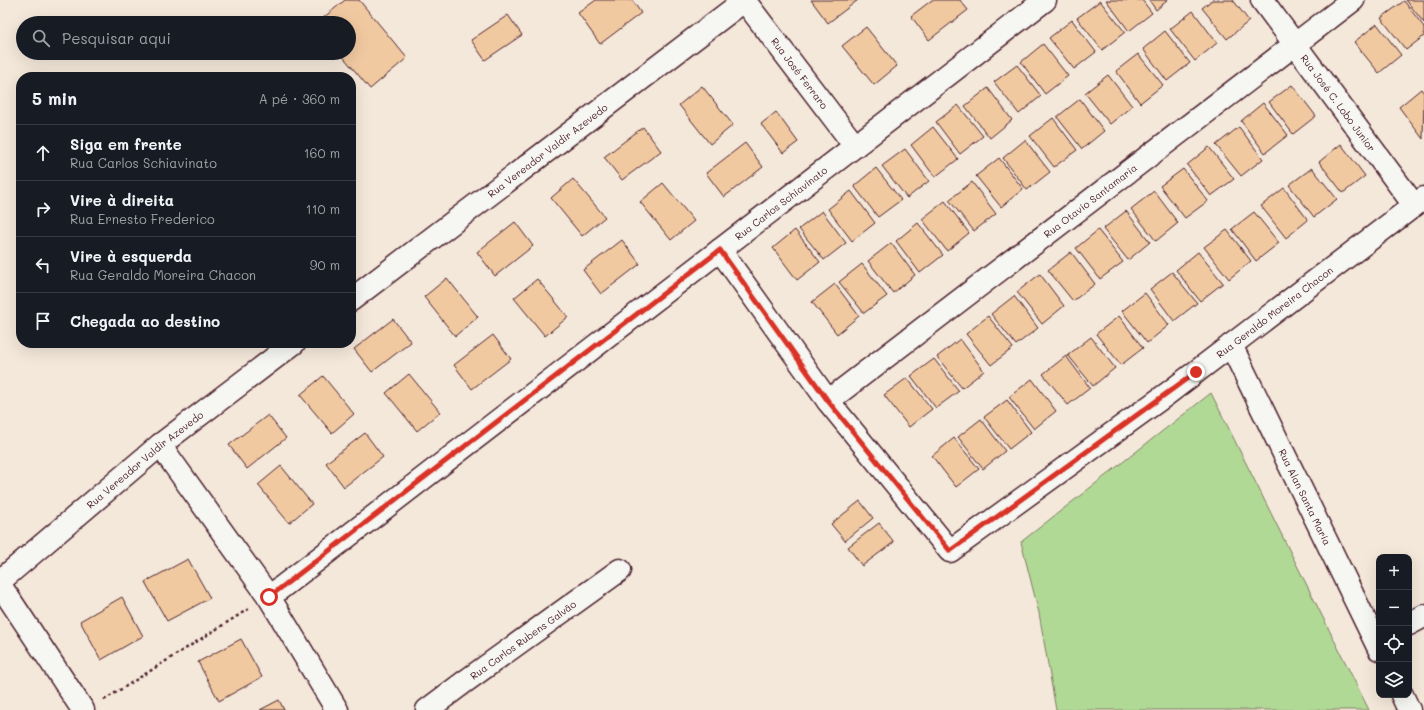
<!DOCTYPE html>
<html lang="pt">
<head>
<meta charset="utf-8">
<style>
  :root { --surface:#171b24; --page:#242831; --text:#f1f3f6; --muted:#9ea1a6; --line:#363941 }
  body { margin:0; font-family:Mali,sans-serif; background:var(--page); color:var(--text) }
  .controls { position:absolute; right:12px; bottom:12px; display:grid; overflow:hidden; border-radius:8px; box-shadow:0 4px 16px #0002 }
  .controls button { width:36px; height:36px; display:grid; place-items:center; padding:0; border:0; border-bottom:1px solid var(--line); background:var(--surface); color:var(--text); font:20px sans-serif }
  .stop { position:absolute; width:12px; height:12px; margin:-9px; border:3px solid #d93025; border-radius:50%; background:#fff }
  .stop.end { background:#d93025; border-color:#fff; box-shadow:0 1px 4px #0008 }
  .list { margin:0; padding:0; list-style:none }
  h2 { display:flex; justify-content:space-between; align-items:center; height:52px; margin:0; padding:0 16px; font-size:17px }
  h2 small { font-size:13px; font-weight:400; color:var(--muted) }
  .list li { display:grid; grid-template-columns:26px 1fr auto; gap:12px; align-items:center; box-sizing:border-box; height:56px; padding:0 16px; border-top:1px solid var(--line) }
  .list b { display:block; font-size:15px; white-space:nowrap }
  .list p { margin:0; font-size:13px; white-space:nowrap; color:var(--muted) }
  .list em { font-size:13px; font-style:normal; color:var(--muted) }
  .icon { flex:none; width:22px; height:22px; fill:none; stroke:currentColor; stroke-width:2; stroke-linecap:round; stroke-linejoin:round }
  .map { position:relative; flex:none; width:1424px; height:710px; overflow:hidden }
  .search { position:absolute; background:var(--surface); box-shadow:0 4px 16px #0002; left:16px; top:16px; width:340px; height:44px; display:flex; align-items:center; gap:10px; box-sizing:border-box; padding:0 14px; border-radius:22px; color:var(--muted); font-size:15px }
  .panel { position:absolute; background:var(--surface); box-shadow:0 4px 16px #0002; left:16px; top:72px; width:340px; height:276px; border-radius:16px }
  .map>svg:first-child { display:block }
</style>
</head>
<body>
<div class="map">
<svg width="1424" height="710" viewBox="0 0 1424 710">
  <rect width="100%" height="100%" fill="#f4e8da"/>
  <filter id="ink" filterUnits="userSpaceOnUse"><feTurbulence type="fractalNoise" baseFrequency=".025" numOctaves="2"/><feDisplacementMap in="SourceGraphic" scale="8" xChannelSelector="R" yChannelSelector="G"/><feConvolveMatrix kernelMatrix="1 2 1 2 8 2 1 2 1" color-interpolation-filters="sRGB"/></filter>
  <g filter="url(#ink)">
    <path fill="#b1d996" stroke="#7e7c60" d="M1211 393 1369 710H1056L1039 613 1021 542Z"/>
    <path fill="#f1c9a1" stroke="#4a1f2b" d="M345 0H359L407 58 370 89 340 53H349V23H317Z
      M596 0H632L641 13 600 44 578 13Z
      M811 0H858L828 23Z
      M932 0H960L968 10 929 40 911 16Z
      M1106 0H1142L1152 13 1129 31Z
      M1149 0H1168L1156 10Z
      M1212 0H1233L1249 21 1227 39 1202 8Z
      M1406 0H1424V23Z
      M1100 1 1125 32 1102 50 1077 18Z
      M1404 1 1424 27V36L1406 50 1381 18Z
      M1193 11 1217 43 1195 61 1170 29Z
      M508 15 522 35 485 60 471 40Z
      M1072 20 1096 52 1074 69 1049 38Z
      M1377 24 1401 55 1379 73 1354 42Z
      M866 27 897 66 874 85 842 46Z
      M1165 31 1190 63 1167 81 1143 49Z
      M1043 44 1068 76 1045 94 1021 62Z
      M1138 54 1163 85 1140 103 1116 71Z
      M1017 65 1041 96 1019 114 994 82Z
      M1108 75 1132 106 1110 124 1085 93Z
      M1292 85 1316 116 1293 134 1269 102Z
      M702 86 733 125 710 144 679 105Z
      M988 88 1012 120 990 138 965 106Z
      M1421 89 1424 93 1423 139 1399 107Z
      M1080 99 1104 131 1082 149 1057 117Z
      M1263 103 1288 135 1265 153 1241 121Z
      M958 105 983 136 960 154 936 122Z
      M776 112 798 142 783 153 761 124Z
      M1053 118 1077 150 1054 167 1030 136Z
      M643 127 661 151 622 180 604 157Z
      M933 127 958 159 935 177 911 145Z
      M1239 127 1263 159 1241 176 1216 145Z
      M1025 140 1050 172 1027 190 1003 158Z
      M745 143 763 167 724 197 706 173Z
      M1341 144 1365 176 1343 193 1319 162Z
      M1209 147 1234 179 1211 196 1187 165Z
      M905 149 929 181 907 198 882 166Z
      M999 158 1023 189 1001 207 976 176Z
      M876 168 901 200 878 217 854 186Z
      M1312 168 1337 199 1314 217 1289 185Z
      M1183 169 1208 201 1185 218 1160 186Z
      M573 179 605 217 582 236 551 198Z
      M972 182 996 214 974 231 949 200Z
      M663 183 694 221 671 240 640 202Z
      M1284 188 1308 220 1286 238 1261 206Z
      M851 191 875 223 852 241 828 209Z
      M1154 191 1178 223 1156 241 1131 209Z
      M945 201 969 233 947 251 922 219Z
      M822 211 846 243 824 260 799 229Z
      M1126 211 1150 242 1128 260 1103 229Z
      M1254 212 1279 243 1256 261 1232 229Z
      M515 222 533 246 495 276 477 252Z
      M918 223 943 255 920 273 896 241Z
      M795 230 820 262 797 280 773 248Z
      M1098 230 1123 262 1100 279 1076 248Z
      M1227 230 1251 261 1229 279 1204 247Z
      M622 240 640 264 601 294 583 270Z
      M891 243 915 275 893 293 868 261Z
      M1071 252 1095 284 1073 301 1048 270Z
      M1198 252 1223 283 1200 301 1176 270Z
      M862 264 887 296 864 313 839 282Z
      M1172 272 1197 303 1174 321 1150 289Z
      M1040 274 1064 306 1042 324 1017 292Z
      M447 278 478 317 455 336 424 297Z
      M537 279 568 317 545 336 514 298Z
      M835 284 859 316 837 334 812 302Z
      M1145 293 1169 325 1147 343 1122 311Z
      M1014 296 1038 328 1016 345 991 314Z
      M988 316 1013 348 991 365 966 334Z
      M1119 316 1143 348 1121 365 1096 334Z
      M393 319 411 342 372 372 354 349Z
      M493 335 511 359 472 389 454 365Z
      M1091 337 1115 368 1093 386 1068 355Z
      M960 339 984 371 962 388 937 357Z
      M1066 356 1090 388 1068 405 1043 374Z
      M934 359 959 391 936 408 911 376Z
      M409 374 440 412 417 431 386 393Z
      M323 376 354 414 332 433 300 395Z
      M907 378 932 409 909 427 884 395Z
      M1032 379 1056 411 1034 429 1009 397Z
      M1007 400 1031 432 1009 449 984 417Z
      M268 415 286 438 247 469 229 445Z
      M981 419 1005 451 983 469 958 437Z
      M365 433 383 457 344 487 326 463Z
      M954 438 979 469 956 487 932 456Z
      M281 466 312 504 289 523 258 485Z
      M860 501 873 518 845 541 831 524Z
      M879 523 894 542 862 566 848 547Z
      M188 559 210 598 167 621 145 582Z
      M122 597 143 636 101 660 80 621Z
      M241 639 262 677 219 701 198 662Z
      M279 700 284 710H260Z"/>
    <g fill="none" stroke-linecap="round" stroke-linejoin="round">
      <defs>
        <g id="minor">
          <path id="s1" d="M744 0 855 146"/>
          <path id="s2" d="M1262 0 1414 205"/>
          <path id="s3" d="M720 250 828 401 950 551 1167 394 1424 198"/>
          <path id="s4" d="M351 300 745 0"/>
          <path id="s5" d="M1231 345 1379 649"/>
          <path id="s6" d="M828 401 1353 0"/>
          <path d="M160 445 269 597 337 710"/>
          <path id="s7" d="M0 581 160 445 294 343"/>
          <path d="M0 585 83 710"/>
          <path id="s8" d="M269 597 1045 0"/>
          <path d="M1409 624 1424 616"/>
          <path d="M1402 695 1409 710"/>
          <path id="s9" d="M427 710 463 683 620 570"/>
        </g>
      </defs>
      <use href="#minor" stroke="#4a1f2b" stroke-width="25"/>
      <path stroke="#4a1f2b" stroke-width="2.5" stroke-dasharray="3 3" stroke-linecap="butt" d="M104 700 250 608"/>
      <use href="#minor" stroke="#f6f6f2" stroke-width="22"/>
    </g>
  </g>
  <g fill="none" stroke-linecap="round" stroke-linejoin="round" filter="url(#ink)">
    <path stroke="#d93025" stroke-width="5" d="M269 597 720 250 828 401 950 551 1196 372"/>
  </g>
  <g text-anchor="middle" stroke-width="3" stroke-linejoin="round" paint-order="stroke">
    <g font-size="10" fill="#4a1f2b" stroke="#f6f6f2">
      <text dy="4" stroke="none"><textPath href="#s1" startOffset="92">Rua José Ferraro</textPath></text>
      <text dy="4" stroke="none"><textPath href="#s2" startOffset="128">Rua José C. Lobo Junior</textPath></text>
      <text dy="4" stroke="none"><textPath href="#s4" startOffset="247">Rua Vereador Valdir Azevedo</textPath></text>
      <text dy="4" stroke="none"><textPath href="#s6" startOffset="330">Rua Otavio Santamaria</textPath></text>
      <text dy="4" stroke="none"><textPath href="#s8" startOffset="646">Rua Carlos Schiavinato</textPath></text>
      <text dy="4" stroke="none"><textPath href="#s3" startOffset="782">Rua Geraldo Moreira Chacon</textPath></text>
      <text dy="4" stroke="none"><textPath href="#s7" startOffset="189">Rua Vereador Valdir Azevedo</textPath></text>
      <text dy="4" stroke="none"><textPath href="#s5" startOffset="169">Rua Alan Santa Maria</textPath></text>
      <text dy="4" stroke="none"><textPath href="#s9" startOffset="119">Rua Carlos Rubens Galvão</textPath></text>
    </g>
  </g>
</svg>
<div class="controls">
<button>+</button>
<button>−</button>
<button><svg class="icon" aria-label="locate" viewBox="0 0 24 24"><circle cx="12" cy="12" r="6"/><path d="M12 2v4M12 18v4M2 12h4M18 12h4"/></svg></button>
<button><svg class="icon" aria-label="layers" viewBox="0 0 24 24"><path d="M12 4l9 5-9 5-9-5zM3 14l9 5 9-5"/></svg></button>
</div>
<div class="stop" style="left:269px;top:597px"></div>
<div class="stop end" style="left:1196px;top:372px"></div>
<div class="search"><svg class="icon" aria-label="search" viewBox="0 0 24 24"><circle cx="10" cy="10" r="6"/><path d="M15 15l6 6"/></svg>Pesquisar aqui</div>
<section class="panel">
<h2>5 min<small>A pé · 360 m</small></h2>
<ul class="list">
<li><svg class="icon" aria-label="ahead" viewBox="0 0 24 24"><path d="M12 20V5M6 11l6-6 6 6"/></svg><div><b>Siga em frente</b><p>Rua Carlos Schiavinato</p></div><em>160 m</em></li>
<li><svg class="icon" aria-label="right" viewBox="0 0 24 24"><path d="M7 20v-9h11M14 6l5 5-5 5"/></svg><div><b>Vire à direita</b><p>Rua Ernesto Frederico</p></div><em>110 m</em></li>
<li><svg class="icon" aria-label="left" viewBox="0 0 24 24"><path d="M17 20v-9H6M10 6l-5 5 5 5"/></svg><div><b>Vire à esquerda</b><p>Rua Geraldo Moreira Chacon</p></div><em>90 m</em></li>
<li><svg class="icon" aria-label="arrive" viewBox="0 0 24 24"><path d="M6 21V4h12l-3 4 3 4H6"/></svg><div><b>Chegada ao destino</b></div></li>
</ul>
</section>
</div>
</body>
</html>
